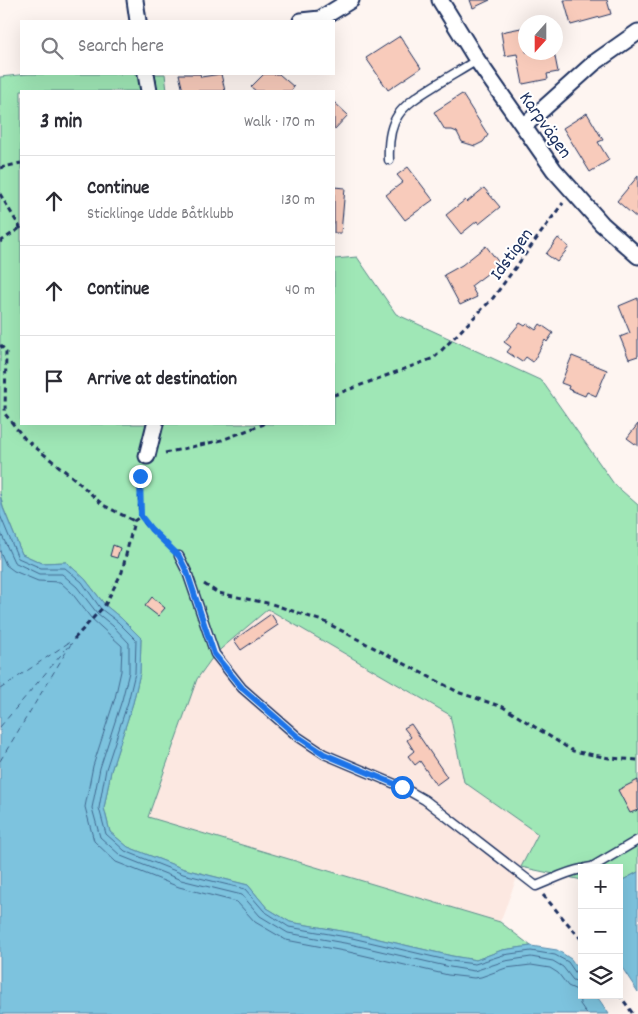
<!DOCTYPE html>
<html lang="en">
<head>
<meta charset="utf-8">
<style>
  :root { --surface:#fff; --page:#f2f2f3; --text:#2b2b33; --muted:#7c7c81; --line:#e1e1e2 }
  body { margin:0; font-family:Dekko,sans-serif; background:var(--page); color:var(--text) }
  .controls { position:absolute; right:15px; bottom:15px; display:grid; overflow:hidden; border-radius:0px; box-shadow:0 5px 20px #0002 }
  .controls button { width:45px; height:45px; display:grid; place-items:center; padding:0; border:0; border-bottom:1px solid var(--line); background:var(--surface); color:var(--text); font:25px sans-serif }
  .compass { position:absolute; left:518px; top:15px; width:45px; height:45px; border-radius:50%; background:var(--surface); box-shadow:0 5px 20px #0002; rotate:201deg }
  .stop { position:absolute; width:15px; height:15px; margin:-11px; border:4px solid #1a73e8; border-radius:50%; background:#fff }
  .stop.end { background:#1a73e8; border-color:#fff; box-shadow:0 1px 5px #0008 }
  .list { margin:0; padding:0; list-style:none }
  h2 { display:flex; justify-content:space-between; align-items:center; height:65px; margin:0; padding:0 20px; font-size:21px }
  h2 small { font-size:16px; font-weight:400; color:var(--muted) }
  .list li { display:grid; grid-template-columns:32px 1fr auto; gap:15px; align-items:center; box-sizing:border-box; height:90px; padding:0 20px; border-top:1px solid var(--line) }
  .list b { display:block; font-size:19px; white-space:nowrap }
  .list p { margin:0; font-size:16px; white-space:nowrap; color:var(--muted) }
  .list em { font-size:16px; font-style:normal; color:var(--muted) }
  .icon { flex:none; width:28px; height:28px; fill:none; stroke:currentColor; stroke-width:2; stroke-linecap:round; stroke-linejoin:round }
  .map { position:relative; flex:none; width:638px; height:1014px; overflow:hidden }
  .search { position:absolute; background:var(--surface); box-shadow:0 5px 20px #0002; left:20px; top:20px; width:315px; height:55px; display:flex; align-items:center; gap:12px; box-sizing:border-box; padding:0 18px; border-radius:0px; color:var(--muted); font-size:19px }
  .panel { position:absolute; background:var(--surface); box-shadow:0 5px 20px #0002; left:20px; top:90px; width:315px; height:335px; border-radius:0px }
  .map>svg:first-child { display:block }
</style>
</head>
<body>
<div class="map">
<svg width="638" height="1014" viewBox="0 0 638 1014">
  <rect width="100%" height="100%" fill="#fef5f1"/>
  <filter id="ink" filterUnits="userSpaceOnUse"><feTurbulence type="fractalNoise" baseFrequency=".02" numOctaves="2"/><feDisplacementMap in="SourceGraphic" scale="10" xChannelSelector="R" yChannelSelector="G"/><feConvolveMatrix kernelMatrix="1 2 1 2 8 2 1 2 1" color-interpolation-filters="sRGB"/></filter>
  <g filter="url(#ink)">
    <path fill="#fce8e1" d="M268 609 450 715 464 782 539 834 521 867 500 922 148 817 197 679 215 654Z"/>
    <path fill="#9fe7b6" stroke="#5d8b8a" d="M29 74H165L167 91H21V424H334V259L357 257 396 314 542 381 614 484 638 505V872L619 882V868H582V880L521 867 538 834 464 782 450 715 268 609 215 654 197 679 148 817 500 922 531 946 502 950 476 960 452 956 353 933 290 922 267 908 248 885 184 869 128 847 110 832 104 808 111 771 133 703 140 673 141 638 121 618 105 605 85 579 66 562 42 563 22 554 3 507 0 494V77Z"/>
    <path fill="#7dc3de" stroke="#5688ab" d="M0 494 3 508 22 554 42 563 66 562 85 579 105 605 121 618 141 638 140 673 133 703 111 771 104 808 110 832 128 847 184 869 248 885 267 908 290 922 353 933 452 956 476 960 502 950 531 946 557 950 571 959 582 974V995H596L609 1014H0Z
      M638 872V992L619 963V882Z"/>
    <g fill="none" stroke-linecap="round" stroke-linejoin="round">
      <path stroke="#426a91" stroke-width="1" d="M0 515 18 558 41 568H65L82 582 101 609 118 622 136 640 135 673 128 702 106 769 99 808 106 834 125 851 183 874 245 889 264 911 289 927 352 938 451 961 475 964 503 955 531 951 555 955 568 962 577 975 582 976
        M0 531 14 562 39 574H62L77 587 97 613 113 626 129 643V672L122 700 100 768 92 808 100 837 121 856 181 880 242 895 260 916 288 933 350 944 450 967 474 971 505 961 531 957 553 961 563 967 573 980 582 983
        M0 551 6 565 14 571 38 581 60 582 71 592 91 618 122 646 121 671 115 698 93 766 85 807 94 841 116 862 179 887 237 902 255 922 286 940 349 952 448 975 474 978 481 977 506 968 531 965 550 968 558 973 568 986 579 991 580 1004 587 1014"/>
      <path stroke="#385b84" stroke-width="1" stroke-dasharray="6 5" stroke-linecap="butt" d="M0 689 74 639
        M0 727 71 643
        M0 761 74 639"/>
    </g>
    <path fill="#f8cbbb" stroke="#1b2f5e" d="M470 0H490L473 8Z
      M564 0H607L611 14 571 25Z
      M526 27V52H554L558 72 547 74 548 79 523 84 517 54 505 56 501 32Z
      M400 36 421 68 388 90 366 58Z
      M179 74H200L201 77 221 74 225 91H183Z
      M264 74H279L294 87 291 91H256L251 87Z
      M462 94 488 135 483 142 475 146 462 142 457 132 452 130H445L434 112Z
      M334 102 348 115 334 130Z
      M587 113 603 140 598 142 609 160 590 172 563 128Z
      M408 167 433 200 405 220 386 195 403 182 397 175Z
      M638 176V219L617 201Z
      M334 187 345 188 341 233H334Z
      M484 188 500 207 479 224 477 221 461 234 446 215 465 200 467 202Z
      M558 238 569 247 557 262 546 254Z
      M486 246 500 264 471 286 477 297 460 305 444 275 462 265Z
      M638 298V356L629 359 620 337 630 333 619 306Z
      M520 323 525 326 527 324 536 330 540 324 553 333 547 342 545 340 533 362 526 357 522 362 507 352 511 347 504 342Z
      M572 356 607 370 596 396 587 392 585 396 568 389 569 386 561 383Z
      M638 424V446L627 438Z
      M113 545 120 548 117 558 110 556Z
      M152 597 165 608 158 616 145 606Z
      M271 614 278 625 241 650 234 640Z
      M411 724 447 777 436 785 420 761 415 765 408 756 414 751 407 740 411 737 404 728Z
      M638 780V810L630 813 618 790Z"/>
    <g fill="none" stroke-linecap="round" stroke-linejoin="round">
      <defs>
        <path id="lane" d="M389 160C387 118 400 107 434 86 448 77 463 69 477 60
          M179 556 187 572 215 654 242 688 297 736 324 754 402 787 425 800 536 886C552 880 565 872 582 869
          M586 868 592 867 638 840"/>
        <path id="street" d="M135 0 138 21
          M440 0 477 60 554 170 602 224 638 256
          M301 21 320 19 351 0
          M146 74 149 91
          M524 126 594 63 638 32
          M147 456 155 424"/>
      </defs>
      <use href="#lane" stroke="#1b2f5e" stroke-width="11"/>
      <use href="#street" stroke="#1b2f5e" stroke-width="19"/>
      <path stroke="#1b2f5e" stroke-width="3" stroke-dasharray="5 4" stroke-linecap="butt" d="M0 168 21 163
        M0 194 21 229
        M0 242 20 228
        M0 345 6 351 5 414 25 439 76 480 103 505 134 521
        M334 395 434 358 493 298 563 203
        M165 453 222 440 264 424
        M143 469C140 476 138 509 141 516 145 526 163 540 171 548
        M204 584 218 593 272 604 325 622 460 693 503 707 573 751 609 758 638 760
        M74 639 105 605 122 572 134 521 141 516
        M543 895 582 940
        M619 994 633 1014"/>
      <use href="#lane" stroke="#fff" stroke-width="8"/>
      <use href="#street" stroke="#fff" stroke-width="15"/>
    </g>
  </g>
  <g fill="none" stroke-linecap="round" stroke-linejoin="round" filter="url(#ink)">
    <path stroke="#1a73e8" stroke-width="6" d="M140 476 141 516 151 529 179 556 187 572 214 654 242 688 297 736 324 754 402 787"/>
  </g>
  <g text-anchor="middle" stroke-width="4" stroke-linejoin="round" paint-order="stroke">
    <g font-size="19" fill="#1b2f5e" stroke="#fff">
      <text transform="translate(547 124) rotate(55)" y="7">Karpvägen</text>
      <text transform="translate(510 253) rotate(-54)" y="7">Idstigen</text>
    </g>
  </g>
</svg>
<div class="controls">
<button>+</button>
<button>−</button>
<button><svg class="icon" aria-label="layers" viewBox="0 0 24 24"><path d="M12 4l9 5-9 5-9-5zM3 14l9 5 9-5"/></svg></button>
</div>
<svg class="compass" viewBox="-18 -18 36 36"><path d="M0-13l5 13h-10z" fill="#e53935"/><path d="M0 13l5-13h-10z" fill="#7c7c81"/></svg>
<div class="stop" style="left:402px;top:787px"></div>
<div class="stop end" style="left:140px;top:476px"></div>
<div class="search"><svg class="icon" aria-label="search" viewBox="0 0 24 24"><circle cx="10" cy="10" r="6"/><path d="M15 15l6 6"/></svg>Search here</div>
<section class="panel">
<h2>3 min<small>Walk · 170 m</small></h2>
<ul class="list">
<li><svg class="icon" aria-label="ahead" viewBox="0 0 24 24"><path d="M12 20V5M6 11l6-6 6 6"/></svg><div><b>Continue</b><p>Sticklinge Udde Båtklubb</p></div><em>130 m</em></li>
<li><svg class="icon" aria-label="ahead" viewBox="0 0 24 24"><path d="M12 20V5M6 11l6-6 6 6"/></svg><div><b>Continue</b></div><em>40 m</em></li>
<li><svg class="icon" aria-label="arrive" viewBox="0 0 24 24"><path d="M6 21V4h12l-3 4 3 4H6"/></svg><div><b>Arrive at destination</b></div></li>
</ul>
</section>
</div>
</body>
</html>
